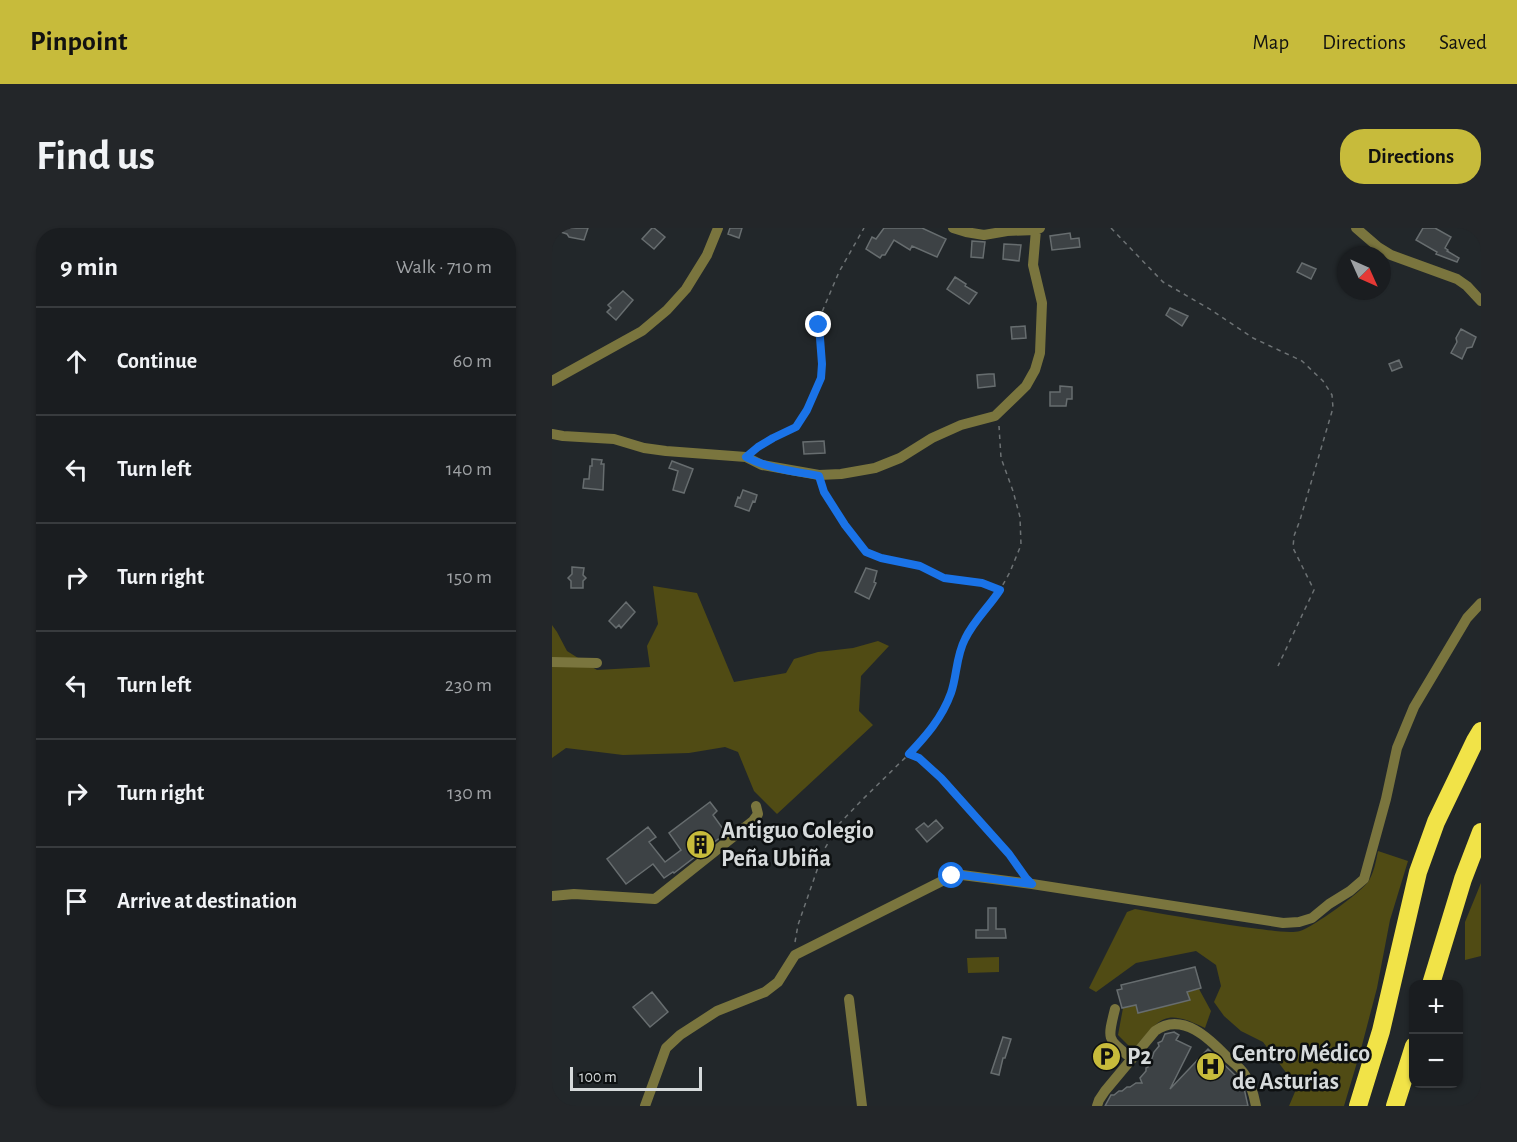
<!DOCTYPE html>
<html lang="en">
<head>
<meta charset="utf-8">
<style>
  :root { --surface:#1a1d20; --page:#232629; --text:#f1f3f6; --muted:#9fa2a5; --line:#383b3e; --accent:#c7bb3b }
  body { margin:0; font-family:"Alegreya Sans",sans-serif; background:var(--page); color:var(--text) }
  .controls { position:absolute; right:18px; bottom:18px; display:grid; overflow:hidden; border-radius:12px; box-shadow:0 2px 4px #0004 }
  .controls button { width:54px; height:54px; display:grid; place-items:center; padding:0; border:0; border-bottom:2px solid var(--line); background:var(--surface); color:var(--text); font:30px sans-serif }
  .compass { position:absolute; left:785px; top:18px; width:54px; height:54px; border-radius:50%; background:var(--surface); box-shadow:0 2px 4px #0004; rotate:135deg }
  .scale { position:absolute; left:18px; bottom:15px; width:132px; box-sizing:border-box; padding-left:6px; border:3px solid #d6dadb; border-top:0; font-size:16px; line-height:21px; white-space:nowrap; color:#d6dadb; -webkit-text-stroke:4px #0d1011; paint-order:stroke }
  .stop { position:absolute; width:18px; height:18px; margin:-14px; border:4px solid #1a73e8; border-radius:50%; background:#fff }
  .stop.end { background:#1a73e8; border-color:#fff; box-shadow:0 2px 6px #0008 }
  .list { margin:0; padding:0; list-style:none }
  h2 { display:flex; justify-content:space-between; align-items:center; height:78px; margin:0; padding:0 24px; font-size:26px }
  h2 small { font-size:20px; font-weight:400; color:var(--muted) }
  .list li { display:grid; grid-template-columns:39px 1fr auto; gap:18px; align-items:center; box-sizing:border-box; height:108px; padding:0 24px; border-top:2px solid var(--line) }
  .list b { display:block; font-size:22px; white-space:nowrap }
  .list em { font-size:20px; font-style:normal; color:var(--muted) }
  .icon { flex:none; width:33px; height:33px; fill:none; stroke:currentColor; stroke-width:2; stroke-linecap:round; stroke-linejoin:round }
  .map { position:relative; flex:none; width:929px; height:878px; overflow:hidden; border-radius:24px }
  header { display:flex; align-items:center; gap:36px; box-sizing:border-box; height:84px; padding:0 30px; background:var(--accent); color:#111 }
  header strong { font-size:28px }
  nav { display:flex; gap:33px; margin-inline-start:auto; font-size:21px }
  .intro { display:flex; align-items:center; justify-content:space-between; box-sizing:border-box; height:144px; padding:0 36px }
  h1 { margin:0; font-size:42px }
  .button { padding:15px 27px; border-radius:24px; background:var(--accent); color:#111; font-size:21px; font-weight:700 }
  main { display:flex; gap:36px; padding:0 36px }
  aside { flex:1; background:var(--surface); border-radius:24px; box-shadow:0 2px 4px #0004 }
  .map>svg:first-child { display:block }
</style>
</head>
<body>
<header>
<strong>Pinpoint</strong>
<nav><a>Map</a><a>Directions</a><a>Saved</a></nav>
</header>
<div class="intro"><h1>Find us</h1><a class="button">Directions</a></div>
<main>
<aside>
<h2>9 min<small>Walk · 710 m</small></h2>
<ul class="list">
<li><svg class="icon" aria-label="ahead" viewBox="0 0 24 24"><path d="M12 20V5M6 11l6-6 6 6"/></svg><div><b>Continue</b></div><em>60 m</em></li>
<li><svg class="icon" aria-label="left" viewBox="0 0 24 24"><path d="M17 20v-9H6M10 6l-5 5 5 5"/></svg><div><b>Turn left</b></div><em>140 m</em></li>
<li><svg class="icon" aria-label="right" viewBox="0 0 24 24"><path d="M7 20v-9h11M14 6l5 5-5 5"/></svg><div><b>Turn right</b></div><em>150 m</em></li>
<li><svg class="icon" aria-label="left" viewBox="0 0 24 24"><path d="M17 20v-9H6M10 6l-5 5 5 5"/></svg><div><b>Turn left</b></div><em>230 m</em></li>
<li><svg class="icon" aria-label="right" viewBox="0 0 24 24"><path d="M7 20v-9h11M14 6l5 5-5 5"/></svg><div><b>Turn right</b></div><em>130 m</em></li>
<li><svg class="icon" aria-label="arrive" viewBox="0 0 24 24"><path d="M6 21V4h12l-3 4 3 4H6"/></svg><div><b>Arrive at destination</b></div></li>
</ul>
</aside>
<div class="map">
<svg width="929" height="878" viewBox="0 0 929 878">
  <rect width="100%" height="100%" fill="#22272a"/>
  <path fill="#504b14" d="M101 358 145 365 182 454 234 445 242 431 266 424 301 420 326 413 337 418 309 448 307 483 321 497 225 586 202 563 186 524 173 519 137 525 71 527 14 520 0 530V397L5 404 15 423 45 442 98 439 95 418 106 396Z
    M826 623 856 633 838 692 825 760 809 821 792 878H737L745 859 711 814 689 803 672 788 662 774 669 758 664 737 644 723 584 735 544 764 537 760 575 684 583 681C624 688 666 696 707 701 718 702 738 706 748 703 761 699 808 665 816 654 822 645 824 633 826 623Z
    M929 655V728L913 732V694Z
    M447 729V744L416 745 415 730Z
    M647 761 659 783 653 800C614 781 610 788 584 818L581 820 578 819 566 807 571 780 584 777 586 785 637 771 635 764Z"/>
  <path fill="#3d4245" stroke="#676d6f" stroke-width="1.5" d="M2 0H36L32 12 17 9 15 6 2 2Z
    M100 0H102L113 9 102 21 90 11Z
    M178 0H190L187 10 176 6Z
    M332 0H370L394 11 385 29 360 18 358 22 342 12 333 27H330L328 30 314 21 320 9 324 11Z
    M871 0H883L899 9 893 20 896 22 895 23 907 30 905 34 884 26 885 24 864 12Z
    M518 5 519 11 527 10 528 19 500 22 498 8Z
    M420 13 433 14 431 30 419 29Z
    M452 16 469 17 467 33 451 31Z
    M750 35 764 41 759 51 745 44Z
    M403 49 414 56 413 58 425 65 417 76 395 61Z
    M71 63 81 72 64 92 55 84 59 80 56 77Z
    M618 80 636 88 630 98 614 87Z
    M473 98 474 110 460 111 459 99Z
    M909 101 924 109 920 119 915 120 910 131 899 125 905 114 904 110Z
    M847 132 850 139 840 143 837 136Z
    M437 146H442L443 158 426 160 425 147Z
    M508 158 520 159V171H515L514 178H498V164H508Z
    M272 213 273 225 252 226 251 214Z
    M40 231 50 232 49 236H52L51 262 31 260 32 251H37L38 238H40Z
    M120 233 141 241 132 265 121 262 126 243 117 240Z
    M191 262 205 267 203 274 201 273 197 283 183 278 186 269 188 270Z
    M20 339 32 340 31 347 34 350 31 353V360H19V353L16 350 20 346Z
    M314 340 325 343 322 354 324 355 317 371 303 364Z
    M74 374 83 384 69 400 67 397 64 400 57 393Z
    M158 574 165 583 161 587 174 605 122 645 121 644 112 650 101 636 74 656 55 631 96 599 104 609 97 614 113 634 129 622 117 605Z
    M384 592 391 600 375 614 364 601 372 595 376 599Z
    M436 680H444V701H453L454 710H424V702H436Z
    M643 739 649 760 635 764 638 772 586 785 584 777 570 780 565 762 570 761 569 757Z
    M100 764 116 784 98 799 81 779Z
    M622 804 627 807 624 812 639 819 618 861 656 821 685 849 692 860 696 878H553L559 867H562L567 863H570L575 859H578L584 855H590L588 850 594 843V840L596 839 598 832 600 830 602 824 607 818 606 815 610 813 613 806Z
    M451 809 459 811 453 830H451L447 847 439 845Z"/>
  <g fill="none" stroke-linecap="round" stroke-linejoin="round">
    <path stroke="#6d7274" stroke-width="1.5" stroke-dasharray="4.5 4.5" stroke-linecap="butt" d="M559 0 611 54 656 80 701 110 750 133 771 153 780 167 781 180 748 292 742 308 741 320 762 362 726 438
      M202 223 221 210 244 199 255 182 269 150 270 137 267 97 270 84 287 44 312 0
      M270 257 272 264 293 297 314 324 329 330 368 337 392 349 430 355 447 361
      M358 527C378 535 394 556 409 573 430 596 451 618 470 644
      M243 714 246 697 272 622 287 596 309 573 357 526 379 502 390 485 400 464 411 414 420 396 441 373 448 362 458 344 469 317 468 289 461 263 449 230 447 198"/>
    <path stroke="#7a753e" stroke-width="10" d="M401 0 414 4 432 7 455 3 484 2 488 0
      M804 0 826 19 839 27 905 51 915 58 929 73
      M0 153 90 103 115 82 134 61 155 27 166 0
      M0 206 11 208 62 211 92 220 114 223 194 229 210 237 267 247 289 246 323 240 348 230 380 210 409 197 443 188 474 158 483 142 488 125 490 75 481 37 484 2
      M0 434 45 435
      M0 668 22 666 103 671 201 593 206 586 204 578
      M297 771 310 878
      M563 781C555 813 555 810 580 831
      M93 878 114 820 128 807 165 783 213 764 226 754 243 727 400 648 410 647 480 656 731 695 747 694 760 690 777 676 798 663 812 651 834 571 845 520 862 479 915 390 929 375
      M545 878 547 872 553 863 603 803C630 783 658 811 676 830 682 835 689 840 693 847 699 855 702 868 704 878"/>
    <path stroke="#f1e348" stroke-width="18" d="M879 756 911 651 929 604
      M806 878 829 803 866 644 884 594 923 513 929 503
      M843 878 862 818"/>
  </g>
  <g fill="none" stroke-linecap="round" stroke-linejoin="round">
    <path stroke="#1a73e8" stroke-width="8" d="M267 97 270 136 269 150 255 182 244 199 221 210 206 219 194 229C217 241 241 243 267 248L272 264 293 297 314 324 329 330 368 338 392 350 430 355 448 362C437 379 422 392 413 411 404 428 405 448 399 465 390 490 374 508 357 526L367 530 389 550 457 626 474 650 480 656 410 647 400 648"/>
  </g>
  <defs>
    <symbol id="building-disc" viewBox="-11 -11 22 22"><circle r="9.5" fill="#c7bb3b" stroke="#0d1011"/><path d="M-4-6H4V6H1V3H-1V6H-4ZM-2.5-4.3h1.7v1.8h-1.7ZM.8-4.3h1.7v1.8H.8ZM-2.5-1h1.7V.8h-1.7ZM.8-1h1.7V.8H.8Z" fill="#111"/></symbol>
    <symbol id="parking-disc" viewBox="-11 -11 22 22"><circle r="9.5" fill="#c7bb3b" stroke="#0d1011"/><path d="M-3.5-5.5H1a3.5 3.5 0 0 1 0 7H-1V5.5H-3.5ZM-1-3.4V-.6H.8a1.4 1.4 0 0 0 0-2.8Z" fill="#111"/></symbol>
    <symbol id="hospital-disc" viewBox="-11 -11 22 22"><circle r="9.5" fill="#c7bb3b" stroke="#0d1011"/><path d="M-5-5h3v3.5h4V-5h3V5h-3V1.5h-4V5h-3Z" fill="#111"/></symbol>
  </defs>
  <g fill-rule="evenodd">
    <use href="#building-disc" x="132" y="600" width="33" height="33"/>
    <use href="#parking-disc" x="538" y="812" width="33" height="33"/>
    <use href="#hospital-disc" x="642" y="822" width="33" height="33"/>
  </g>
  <g text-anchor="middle" stroke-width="5" stroke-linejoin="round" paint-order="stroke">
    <g font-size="24" font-weight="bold" fill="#d6dadb" stroke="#0d1011" text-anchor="start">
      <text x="169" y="610">Antiguo Colegio<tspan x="169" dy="28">Peña Ubiña</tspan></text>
      <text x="680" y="833">Centro Médico<tspan x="680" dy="28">de Asturias</tspan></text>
      <text x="575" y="836">P2</text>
    </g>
  </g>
</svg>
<div class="controls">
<button>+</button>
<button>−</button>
</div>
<svg class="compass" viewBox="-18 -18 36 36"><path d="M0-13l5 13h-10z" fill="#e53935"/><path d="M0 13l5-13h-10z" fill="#9fa2a5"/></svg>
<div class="scale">100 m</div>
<div class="stop" style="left:400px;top:648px"></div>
<div class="stop end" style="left:267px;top:97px"></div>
</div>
</main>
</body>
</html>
